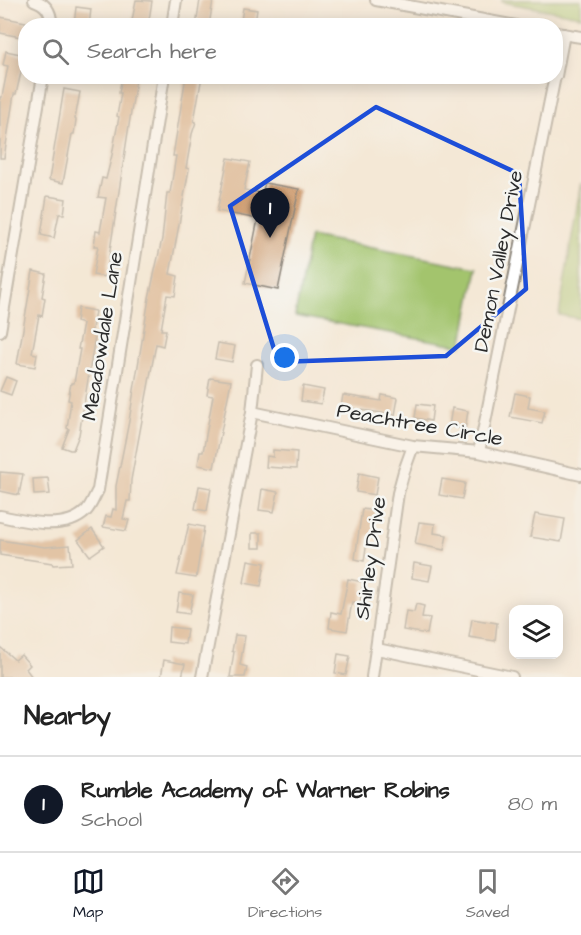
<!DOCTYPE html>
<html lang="en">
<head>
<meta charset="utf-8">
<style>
  :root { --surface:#fff; --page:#f6f6f6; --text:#222; --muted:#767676; --line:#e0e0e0; --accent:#111827 }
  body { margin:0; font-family:"Architects Daughter",sans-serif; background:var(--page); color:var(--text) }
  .controls { position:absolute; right:18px; bottom:18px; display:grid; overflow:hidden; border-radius:12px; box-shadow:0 3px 15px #0003 }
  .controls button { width:54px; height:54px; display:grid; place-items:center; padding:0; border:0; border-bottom:2px solid var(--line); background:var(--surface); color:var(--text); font:30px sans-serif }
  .you { position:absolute; left:285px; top:358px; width:21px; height:21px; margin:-15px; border:4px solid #fff; border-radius:50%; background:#1a73e8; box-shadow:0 0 0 9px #1a73e833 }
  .badge { display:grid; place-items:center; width:39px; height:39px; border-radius:50%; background:var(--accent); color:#fff; font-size:20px; font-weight:700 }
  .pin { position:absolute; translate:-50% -50px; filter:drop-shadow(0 2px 3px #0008) }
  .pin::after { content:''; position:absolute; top:32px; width:21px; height:18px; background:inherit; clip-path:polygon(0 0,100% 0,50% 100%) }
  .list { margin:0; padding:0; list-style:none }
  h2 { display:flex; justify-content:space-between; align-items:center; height:78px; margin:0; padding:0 24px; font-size:26px }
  h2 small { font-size:20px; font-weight:400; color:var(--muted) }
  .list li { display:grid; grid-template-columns:39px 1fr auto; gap:18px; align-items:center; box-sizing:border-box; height:96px; padding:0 24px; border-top:2px solid var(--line) }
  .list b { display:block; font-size:22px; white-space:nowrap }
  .list p { margin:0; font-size:20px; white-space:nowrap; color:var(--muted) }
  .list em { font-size:20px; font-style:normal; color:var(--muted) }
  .icon { flex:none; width:33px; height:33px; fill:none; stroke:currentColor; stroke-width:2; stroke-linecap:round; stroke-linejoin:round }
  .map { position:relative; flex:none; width:581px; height:677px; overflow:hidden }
  .search { position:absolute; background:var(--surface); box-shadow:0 3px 15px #0003; left:18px; right:18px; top:18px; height:66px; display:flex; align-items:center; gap:15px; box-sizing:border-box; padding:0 21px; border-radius:24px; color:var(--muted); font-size:22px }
  .sheet { height:174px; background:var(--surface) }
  nav { display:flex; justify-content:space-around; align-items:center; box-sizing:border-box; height:84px; border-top:2px solid var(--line); background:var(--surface); font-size:16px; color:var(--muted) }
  nav a { display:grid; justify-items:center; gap:3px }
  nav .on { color:var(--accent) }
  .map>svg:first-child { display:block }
</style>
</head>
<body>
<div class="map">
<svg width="581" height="677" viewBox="0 0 581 677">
  <rect width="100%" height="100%" fill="#f6f6f2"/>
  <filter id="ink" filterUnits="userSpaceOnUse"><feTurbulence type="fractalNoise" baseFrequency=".0167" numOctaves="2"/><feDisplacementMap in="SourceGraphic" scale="12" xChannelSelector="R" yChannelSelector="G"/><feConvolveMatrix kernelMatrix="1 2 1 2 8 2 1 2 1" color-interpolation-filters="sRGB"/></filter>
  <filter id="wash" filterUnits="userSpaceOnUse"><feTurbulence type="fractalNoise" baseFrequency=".008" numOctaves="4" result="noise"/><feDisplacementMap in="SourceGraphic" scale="24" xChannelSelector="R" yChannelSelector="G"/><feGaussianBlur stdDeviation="1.35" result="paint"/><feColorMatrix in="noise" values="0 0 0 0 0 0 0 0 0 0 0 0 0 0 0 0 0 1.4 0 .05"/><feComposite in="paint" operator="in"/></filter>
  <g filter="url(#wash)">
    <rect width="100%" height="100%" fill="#f4e8d6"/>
    <path fill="#a3c46d" stroke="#67784c" stroke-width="1.5" d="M502 0H581V16L502 2Z
      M581 182V319L559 315Z
      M310 236 477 268 462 346 295 316Z"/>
    <g id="blocks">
      <path fill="#cd9a6c" d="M136 0 152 1 148 26H131Z
        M200 0H213L209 26H196Z
        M76 7 91 9 89 26H74Z
        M243 8 257 10 255 23 241 21Z
        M0 17 26 22V38L0 33Z
        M6 51 25 55 16 94H14L4 158H0V97H2L8 66 3 65Z
        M122 76 136 79 106 277 93 275 98 246H94L96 231 100 232 106 198 98 197 102 178 106 179 112 155 119 117 117 116 121 93H119Z
        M186 76H202L194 121 196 122 192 134 186 168 189 169 170 274 178 276 175 296 167 295 161 330H166L163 346 156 344 131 480 130 501H127L123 519 129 520 126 531 103 527 106 516 111 517 113 509 116 510V486L129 421 149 298 162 239 167 193H170L176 156H173Z
        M64 89 80 92 75 119 76 120 74 134H72L63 183 49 180Z
        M228 158 250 162 244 190 262 193 265 183 299 189 278 290 245 283 258 219 217 211Z
        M47 196 66 199 64 214H59L54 238 41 235Z
        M33 271 46 274 42 297 45 298 42 316 39 315 32 353 37 354 35 367 17 364Z
        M78 308 95 311 91 335 95 336 79 435 73 450H70L62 447 69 429 67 428 71 401 68 400 71 383H74L80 349H78L83 324 76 322Z
        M218 343 235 346 232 362 215 359Z
        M6 377 16 381 11 395 0 391Z
        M210 378 231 381 214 468 198 465 200 452H203L213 396 207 395Z
        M303 386 324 390 321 404 301 401Z
        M515 393 530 396 528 408 545 411 542 423 510 417Z
        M343 395 381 401 382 395 398 398 395 415 341 407Z
        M417 404 433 406 431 421 415 418Z
        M452 408 468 411 465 429 449 426Z
        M273 450 297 452 296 469 266 467 267 456 273 457Z
        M0 472 23 474 19 495 0 491Z
        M359 473 378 477 375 495 356 492Z
        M48 478 50 494 34 495 33 479Z
        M442 479 465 483 462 499 439 495Z
        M199 486 211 488 207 511 195 509Z
        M262 489 278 492 274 512 259 510Z
        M362 509 376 511 372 535H368L364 561 355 559Z
        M535 514 565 519 561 542 530 537Z
        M419 522 435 524 434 533 447 535 444 550 415 544Z
        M189 524 204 527 196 578 177 575Z
        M92 529 104 546 90 556 78 540Z
        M252 533H261V548H252Z
        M0 540 45 547 70 545 72 564 53 565 52 563 0 555Z
        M248 560 265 563 261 586 244 583Z
        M414 563 432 566 429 581 412 578Z
        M348 579 363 582 360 603 352 602 347 631 329 628 331 612 341 614Z
        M179 593 193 595 189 614 176 612Z
        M416 604 424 606 422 617 430 618 427 634 403 630 406 611 414 612Z
        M472 619 497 623 495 641 469 637Z
        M169 627 187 629 185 644 168 642Z
        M235 635 245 636 240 665 247 667 245 677H230L234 652 232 651Z
        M0 647 15 660 21 655 30 665 26 669 32 677H0Z
        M338 654 350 656 346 675 335 673Z
        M164 660 185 664 182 677H161Z"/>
    </g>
  </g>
  <g filter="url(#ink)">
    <use href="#blocks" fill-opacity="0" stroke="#908a80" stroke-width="1.5"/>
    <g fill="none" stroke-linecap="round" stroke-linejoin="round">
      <defs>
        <path id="minor" d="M34 0C46 4 52 12 51 26
          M376 0 516 26
          M172 26 176 0
          M556 33 581 37
          M556 76 564 34
          M0 331 43 76
          M252 412 257 365
          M479 452 555 76
          M0 516C25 521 65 532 86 511 91 506 94 497 98 490L164 76
          M377 649 512 677
          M202 677 252 412 413 446 479 452 581 475
          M372 677 398 493 404 471 413 446"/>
      </defs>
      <use href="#minor" stroke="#908a80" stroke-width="14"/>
      <use href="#minor" stroke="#fff" stroke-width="10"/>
    </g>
  </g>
  <path d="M0 0H581V677H0ZM376 107 519 174 526 289 446 356 278 362 230 206Z" fill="#f4e8d6" fill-opacity=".55" fill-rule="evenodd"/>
  <path fill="none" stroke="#1d4ed8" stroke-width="4.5" stroke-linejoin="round" d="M376 107 519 174 526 289 446 356 278 362 230 206Z"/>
  <g text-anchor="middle" stroke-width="5" stroke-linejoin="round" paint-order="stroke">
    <g font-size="21" fill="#2b2b2b" stroke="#f6f6f2">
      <text transform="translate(498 261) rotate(-79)" y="7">Demon Valley Drive</text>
      <text transform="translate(102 336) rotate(-81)" y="7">Meadowdale Lane</text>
      <text transform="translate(420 424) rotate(10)" y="7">Peachtree Circle</text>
      <text transform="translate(370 558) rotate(-82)" y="7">Shirley Drive</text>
    </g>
  </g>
</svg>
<div class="controls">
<button><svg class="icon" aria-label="layers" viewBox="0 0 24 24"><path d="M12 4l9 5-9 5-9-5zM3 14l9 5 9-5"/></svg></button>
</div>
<div class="you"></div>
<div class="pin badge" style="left:270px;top:238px">1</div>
<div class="search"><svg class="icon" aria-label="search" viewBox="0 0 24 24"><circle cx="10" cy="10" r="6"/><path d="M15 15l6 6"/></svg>Search here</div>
</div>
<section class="sheet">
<h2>Nearby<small></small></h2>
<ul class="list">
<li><span class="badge">1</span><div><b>Rumble Academy of Warner Robins</b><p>School</p></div><em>80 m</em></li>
</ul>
</section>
<nav>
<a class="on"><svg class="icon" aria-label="map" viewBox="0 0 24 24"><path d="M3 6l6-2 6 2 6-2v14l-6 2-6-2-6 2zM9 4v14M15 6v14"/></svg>Map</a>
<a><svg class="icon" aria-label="directions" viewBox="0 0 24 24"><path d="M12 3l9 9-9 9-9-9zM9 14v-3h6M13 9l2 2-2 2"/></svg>Directions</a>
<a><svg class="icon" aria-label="saved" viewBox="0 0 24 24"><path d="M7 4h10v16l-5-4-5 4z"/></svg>Saved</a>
</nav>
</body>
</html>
